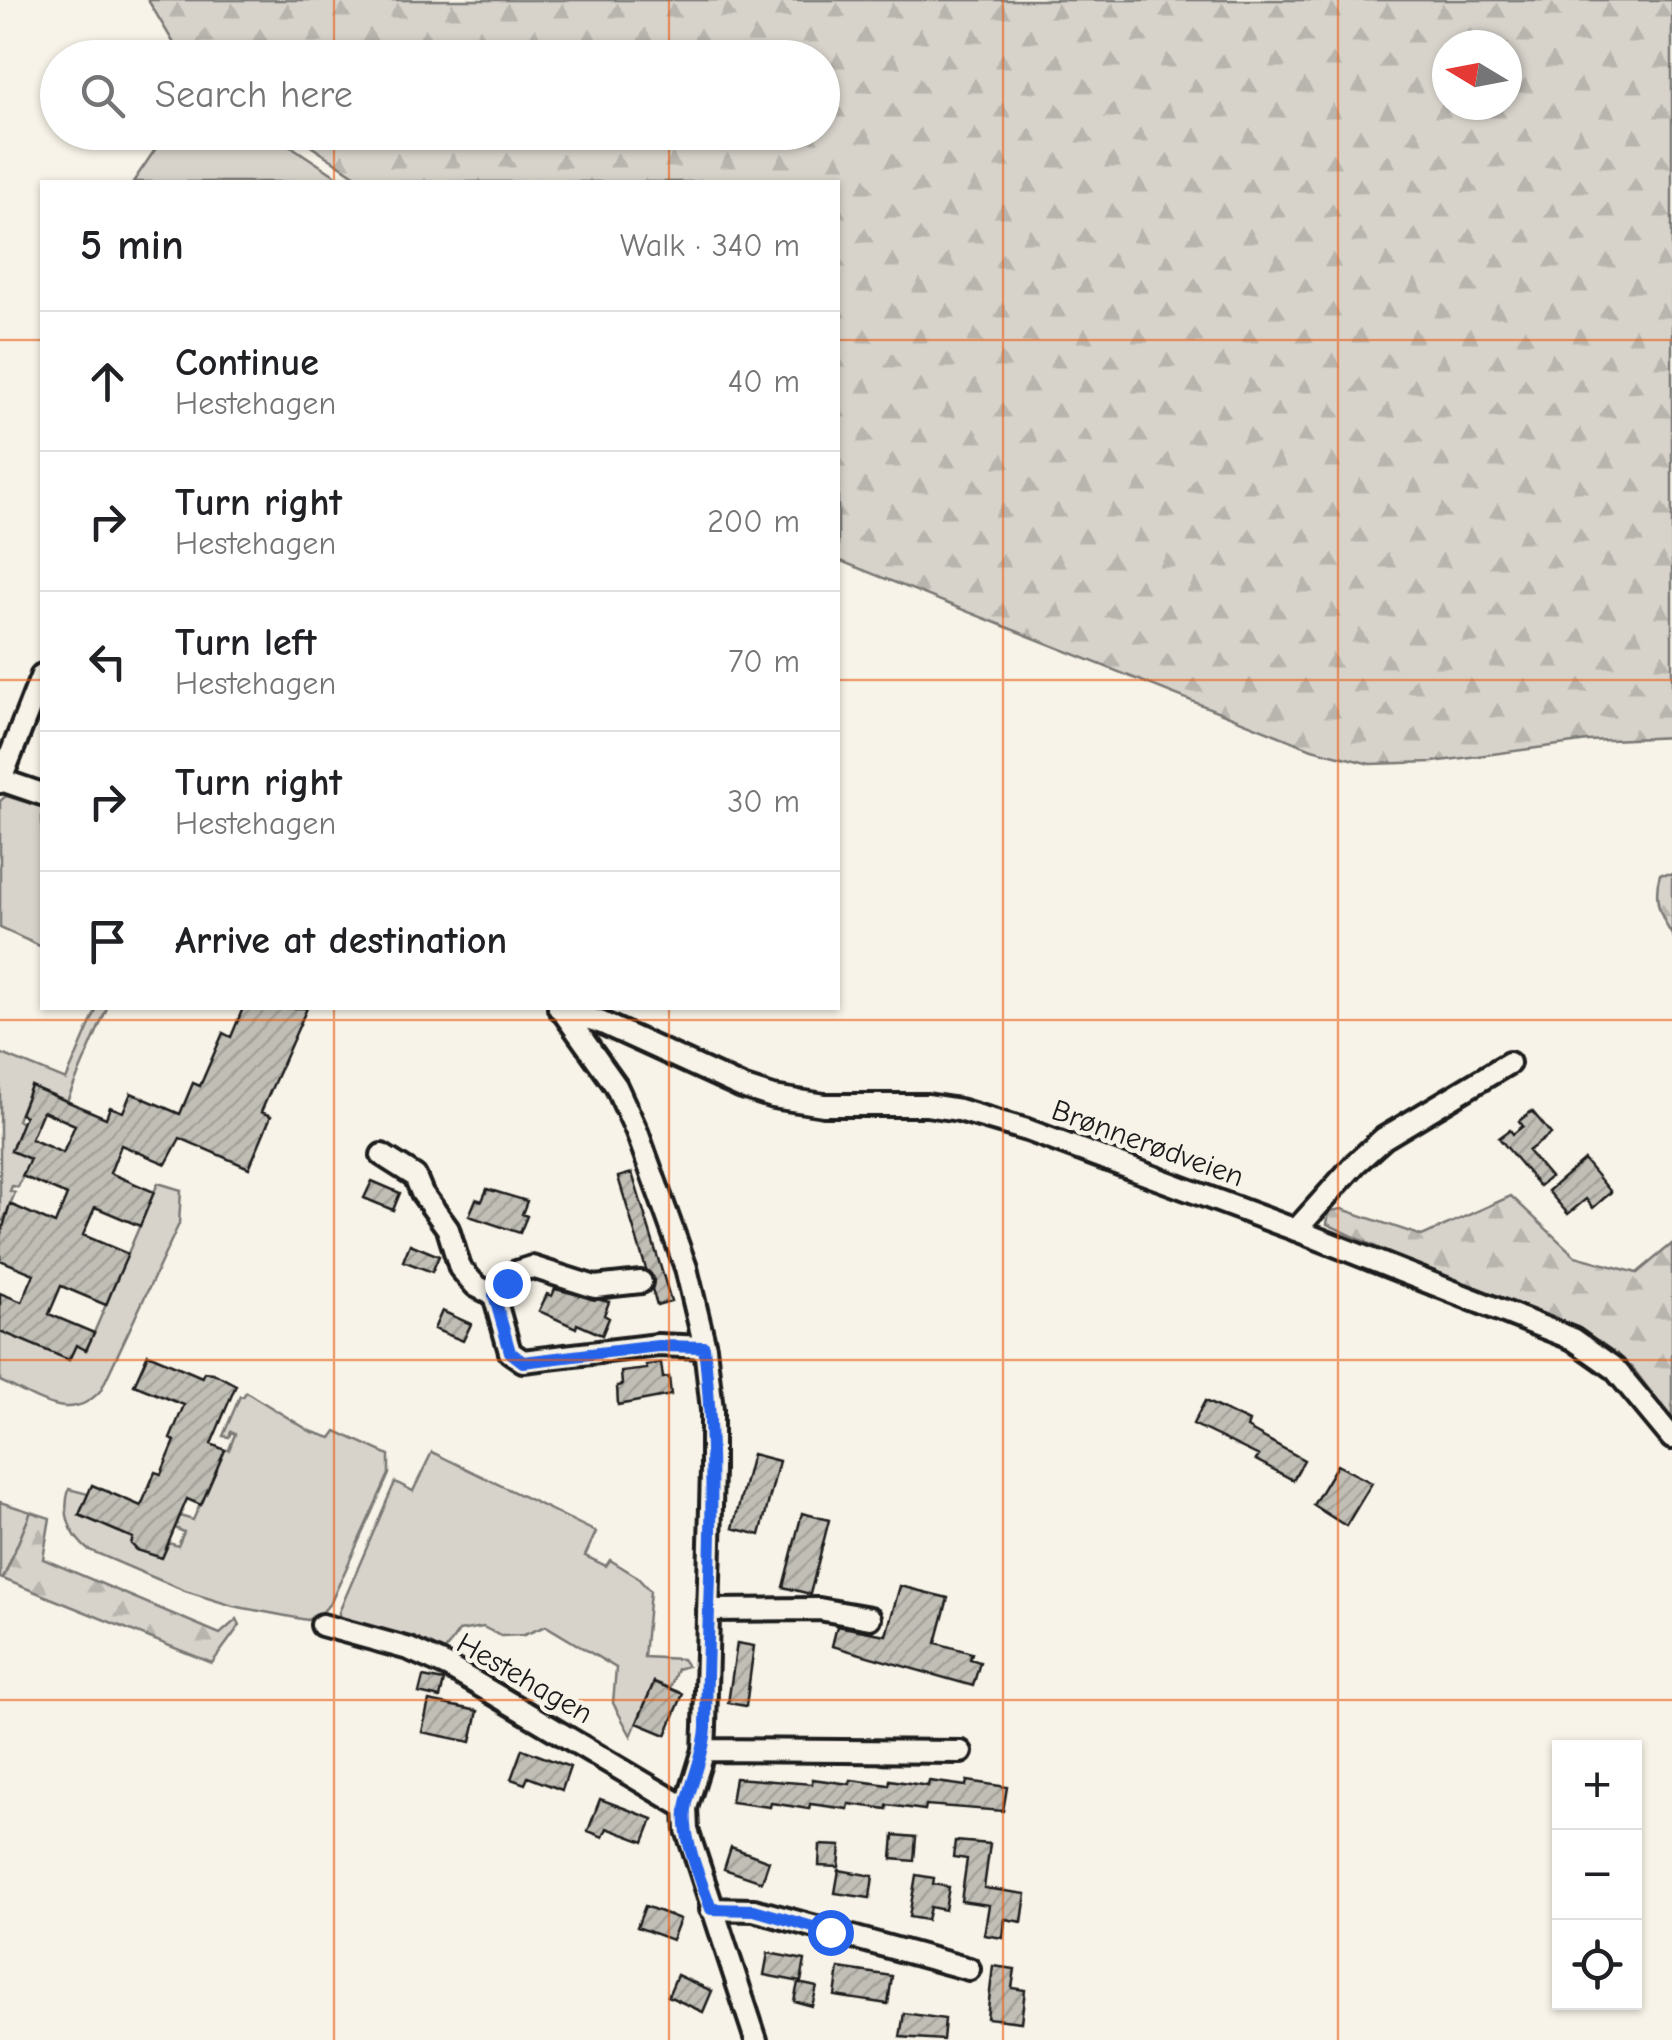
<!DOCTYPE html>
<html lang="en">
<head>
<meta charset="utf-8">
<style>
  :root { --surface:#fff; --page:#f6f6f6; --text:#202124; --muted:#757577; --line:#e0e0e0 }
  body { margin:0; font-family:"Comic Neue",sans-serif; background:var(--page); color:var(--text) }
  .controls { position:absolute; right:30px; bottom:30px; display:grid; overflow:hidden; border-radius:0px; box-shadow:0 2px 8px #0004 }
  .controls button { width:90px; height:90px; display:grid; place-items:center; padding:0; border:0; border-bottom:2px solid var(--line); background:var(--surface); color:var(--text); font:50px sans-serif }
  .compass { position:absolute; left:1432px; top:30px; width:90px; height:90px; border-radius:50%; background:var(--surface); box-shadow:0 2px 8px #0004; rotate:280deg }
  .stop { position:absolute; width:30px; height:30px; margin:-22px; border:8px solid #2563eb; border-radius:50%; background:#fff }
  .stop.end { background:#2563eb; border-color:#fff; box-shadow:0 2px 10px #0008 }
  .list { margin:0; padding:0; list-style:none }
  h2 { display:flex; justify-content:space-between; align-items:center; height:130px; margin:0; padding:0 40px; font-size:42px }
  h2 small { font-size:32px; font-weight:400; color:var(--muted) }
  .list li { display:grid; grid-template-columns:65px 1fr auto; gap:30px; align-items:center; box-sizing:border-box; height:140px; padding:0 40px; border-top:2px solid var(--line) }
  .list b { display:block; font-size:38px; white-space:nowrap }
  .list p { margin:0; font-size:32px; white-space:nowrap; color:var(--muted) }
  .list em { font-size:32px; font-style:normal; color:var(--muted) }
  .icon { flex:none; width:55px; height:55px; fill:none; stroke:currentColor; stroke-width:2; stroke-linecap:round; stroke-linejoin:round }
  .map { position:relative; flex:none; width:1672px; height:2040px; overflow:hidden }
  .search { position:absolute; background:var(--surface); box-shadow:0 2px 8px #0004; left:40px; top:40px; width:800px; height:110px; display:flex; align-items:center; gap:25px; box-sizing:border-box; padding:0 35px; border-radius:55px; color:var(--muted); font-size:38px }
  .panel { position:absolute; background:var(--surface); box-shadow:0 2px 8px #0004; left:40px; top:180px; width:800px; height:830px; border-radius:0px }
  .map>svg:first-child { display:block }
</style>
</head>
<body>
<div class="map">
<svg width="1672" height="2040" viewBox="0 0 1672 2040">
  <defs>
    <pattern id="forest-firs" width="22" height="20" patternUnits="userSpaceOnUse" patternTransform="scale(2.5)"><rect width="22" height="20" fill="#d7d3cb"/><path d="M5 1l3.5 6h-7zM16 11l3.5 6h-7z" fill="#b8b5ae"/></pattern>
    <pattern id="building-hatch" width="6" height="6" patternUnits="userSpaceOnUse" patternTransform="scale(2.5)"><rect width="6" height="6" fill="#c0beb5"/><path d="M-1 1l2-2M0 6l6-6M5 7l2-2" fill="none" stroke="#a4a39b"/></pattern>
  </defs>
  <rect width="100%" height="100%" fill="#f7f3e8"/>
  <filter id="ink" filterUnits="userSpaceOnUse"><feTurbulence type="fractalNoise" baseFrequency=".01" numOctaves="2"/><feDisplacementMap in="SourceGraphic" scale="20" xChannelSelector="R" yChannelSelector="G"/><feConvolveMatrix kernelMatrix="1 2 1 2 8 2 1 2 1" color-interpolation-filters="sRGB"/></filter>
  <g filter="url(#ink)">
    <path fill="#d7d3cb" stroke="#7a7874" stroke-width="2.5" d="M167 132 271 133 345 182H133Z
      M6 796 42 807V947L0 928V801Z
      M97 1008H107L67 1101 31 1086 17 1120 23 1123 11 1150 30 1159 18 1187 12 1186 10 1191 15 1193 3 1221 0 1219V1053L66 1080Z
      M158 1183 181 1190 179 1224 101 1390C70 1426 35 1396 0 1381V1331L69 1360 76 1345 87 1349Z
      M246 1392 310 1431 331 1438 336 1431 389 1455V1474L331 1602 320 1615 307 1620 233 1606 185 1591 87 1549C68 1532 62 1513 69 1489L88 1494 79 1515 133 1538 131 1543 137 1550 162 1558 169 1543 178 1546 184 1532 175 1528 180 1516 193 1520 225 1450H229L235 1434 231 1432 229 1437 223 1436 240 1396 243 1397Z
      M432 1452 596 1532 585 1556 606 1566 610 1560 636 1576 650 1591 644 1657 682 1659 687 1666 677 1669 670 1688 654 1682 631 1736 613 1703 616 1668 546 1626 524 1635 501 1636 483 1627 459 1631 440 1658 339 1622V1612L395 1482 413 1491Z
      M0 1502 31 1512 3 1579 0 1578Z"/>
    <path fill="url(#forest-firs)" stroke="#7a7874" stroke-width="2.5" fill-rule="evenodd" d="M148 0H1672V737L1588 741 1433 762 1370 764 1312 749 838 560V182H365L291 133 822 132V58L182 57ZM1507 45V105H1447V45Z
      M1660 874H1672V935C1659 914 1653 898 1660 874Z
      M1511 1196 1575 1256 1637 1273 1672 1244V1420L1632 1367 1327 1224 1329 1211 1342 1209 1422 1236Z
      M31 1512 50 1518 43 1559 220 1634 237 1619 240 1625 212 1663 3 1579Z"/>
    <path fill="url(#building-hatch)" stroke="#1c1c1c" stroke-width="2.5" fill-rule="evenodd" d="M243 1008H307L261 1112 271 1116 249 1168 180 1138 166 1164 121 1145 110 1173 154 1192 140 1226 95 1207 83 1235 128 1254 113 1288 106 1305 61 1286 49 1314 94 1333 86 1350 76 1345 69 1360 0 1331V1293L22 1302 34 1274 0 1260V1237L10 1204 55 1224 67 1195 22 1176 30 1159 11 1151 25 1116 20 1114 31 1086 106 1118 110 1107 123 1112 131 1093 180 1114 193 1083 200 1086 223 1033 231 1037ZM43 1111 75 1125 63 1153 31 1139Z
      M1532 1111 1551 1134 1528 1151 1550 1177 1539 1186 1499 1138 1510 1130 1513 1134 1523 1126 1519 1121Z
      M1584 1160 1611 1192 1593 1208 1586 1199 1568 1214 1548 1191Z
      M632 1173 671 1301 657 1305 652 1289 654 1280 646 1269 618 1177Z
      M372 1181 400 1193 393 1210 364 1198Z
      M487 1189 527 1201 522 1214 527 1216 520 1233 469 1216 476 1199 482 1201Z
      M410 1244 439 1256 432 1272 403 1261Z
      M555 1289 609 1302 604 1315 609 1318 602 1335 577 1324 576 1328 539 1311 547 1294 552 1296Z
      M442 1311 471 1324 463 1341 434 1329Z
      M148 1354 202 1377 204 1372 213 1373 236 1385 211 1444 225 1450 201 1505 187 1499 162 1558 137 1550 131 1544 133 1538 79 1515 92 1485 141 1506 155 1472 161 1474 175 1441 170 1439 184 1405 134 1385Z
      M661 1363 663 1378 669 1377 671 1395 618 1405 617 1386 622 1385 621 1372 647 1369 646 1365Z
      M1205 1401 1249 1422 1247 1428 1304 1460 1293 1480 1256 1460 1259 1456 1193 1424Z
      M752 1454 779 1461 760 1535 733 1528Z
      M1337 1465 1372 1483 1346 1526 1313 1505Z
      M802 1513 829 1520 810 1594 783 1587Z
      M900 1586 948 1598 936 1643 972 1653 970 1659 980 1662 973 1686 832 1646 837 1626 886 1635Z
      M737 1643 754 1646 746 1706 728 1703Z
      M423 1677 444 1681 440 1698 419 1693Z
      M654 1682 683 1694 666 1735 637 1723Z
      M429 1701 478 1711 471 1742 422 1732Z
      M522 1749 570 1767 562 1790 528 1777 525 1784 511 1779Z
      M735 1778 812 1784V1779L850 1784 851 1780 889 1785 890 1780 928 1786 929 1781 966 1786 967 1781 1007 1787 1003 1811 926 1805 925 1810 887 1805V1809L849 1804 848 1809 810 1804 809 1809 771 1803 770 1807 731 1802Z
      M600 1799 653 1819 644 1842 607 1828 603 1837 588 1831Z
      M894 1835 916 1837 914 1861 892 1859Z
      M955 1841 990 1844 984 1888 1026 1894 1022 1922 1005 1919 1003 1938 984 1935 989 1905 961 1901 967 1859 953 1857Z
      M820 1845 841 1846 839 1867 819 1866Z
      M731 1847 769 1861 762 1882 724 1869Z
      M839 1870 873 1876 870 1898 835 1893Z
      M916 1875 934 1878 933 1884 949 1887 945 1910 930 1907 927 1920 909 1917Z
      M645 1906 680 1919 672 1940 637 1927Z
      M768 1953 805 1960 801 1982 764 1975Z
      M993 1966 1015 1969 1012 1988 1025 1990 1021 2022 987 2018Z
      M839 1968 892 1976 888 2004 835 1996Z
      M677 1975 712 1991 703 2012 668 1996Z
      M798 1983 817 1987 812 2006 794 2001Z
      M904 2013 945 2019 943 2040 900 2037Z"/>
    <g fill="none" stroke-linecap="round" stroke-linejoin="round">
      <defs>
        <path id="street" d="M1 780 42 794
          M0 782 42 675
          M559 1008 602 1023 742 1087 773 1097 824 1105H927L959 1110 1027 1130 1296 1230 1573 1339 1614 1368 1672 1438
          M561 1009 616 1086 637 1132 686 1268 705 1347 712 1410V1470L705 1727 704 1750 686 1808 687 1830 756 2040
          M382 1155 415 1176 422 1193 448 1229 460 1268 476 1286 494 1295 510 1352 523 1361 658 1345 705 1347
          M1296 1230 1356 1163 1384 1138 1509 1063
          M494 1295 516 1272 532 1267 595 1287 641 1282
          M708 1610 819 1609 870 1618
          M322 1625 409 1649 447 1666 686 1808
          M704 1750 961 1752
          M711 1909 754 1910 969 1969"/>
      </defs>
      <use href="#street" stroke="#1c1c1c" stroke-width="28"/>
      <use href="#street" stroke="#f7f3e8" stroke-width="20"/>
    </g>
  </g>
  <g fill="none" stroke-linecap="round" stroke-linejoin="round" filter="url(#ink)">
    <path stroke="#2563eb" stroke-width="12" d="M507 1283 494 1295 510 1352 523 1362 658 1346 704 1347C719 1473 707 1601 706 1728 704 1755 693 1777 687 1803 680 1837 701 1878 711 1909L754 1910 830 1932"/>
  </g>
  <path fill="none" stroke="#e8590c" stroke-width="2.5" stroke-opacity="0.55" d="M334 0V58M669 0V58M1003 0V2040M1338 0V2040M334 132V182M669 132V182M0 340H42M838 340H1672M0 680H42M838 680H1672M334 1008V2040M669 1008V2040M0 1020H1672M0 1360H1672M0 1700H1672"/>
  <g text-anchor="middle" stroke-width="9" stroke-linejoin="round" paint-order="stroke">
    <g font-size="30" fill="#1c1c1c" stroke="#f7f3e8">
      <text transform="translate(1148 1143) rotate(20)" y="10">Brønnerødveien</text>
      <text transform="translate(525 1678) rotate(30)" y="10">Hestehagen</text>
    </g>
  </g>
</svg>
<div class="controls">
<button>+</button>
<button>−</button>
<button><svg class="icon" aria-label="locate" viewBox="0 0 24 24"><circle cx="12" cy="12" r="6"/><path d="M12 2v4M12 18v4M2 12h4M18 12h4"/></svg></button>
</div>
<svg class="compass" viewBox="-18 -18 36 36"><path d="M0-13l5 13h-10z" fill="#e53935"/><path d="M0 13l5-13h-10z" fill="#757577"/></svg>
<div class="stop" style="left:830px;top:1932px"></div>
<div class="stop end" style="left:507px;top:1283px"></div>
<div class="search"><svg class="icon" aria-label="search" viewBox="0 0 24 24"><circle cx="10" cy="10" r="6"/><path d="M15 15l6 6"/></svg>Search here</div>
<section class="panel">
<h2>5 min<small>Walk · 340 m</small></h2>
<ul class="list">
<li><svg class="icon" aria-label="ahead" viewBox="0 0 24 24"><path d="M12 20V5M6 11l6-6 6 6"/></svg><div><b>Continue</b><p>Hestehagen</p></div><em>40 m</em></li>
<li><svg class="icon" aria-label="right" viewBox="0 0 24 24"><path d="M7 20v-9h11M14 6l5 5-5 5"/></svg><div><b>Turn right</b><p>Hestehagen</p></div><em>200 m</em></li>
<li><svg class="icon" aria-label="left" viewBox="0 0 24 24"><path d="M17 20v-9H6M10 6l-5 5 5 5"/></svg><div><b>Turn left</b><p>Hestehagen</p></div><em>70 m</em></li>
<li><svg class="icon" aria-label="right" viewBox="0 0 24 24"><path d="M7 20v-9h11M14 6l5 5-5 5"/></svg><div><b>Turn right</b><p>Hestehagen</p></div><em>30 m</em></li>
<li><svg class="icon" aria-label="arrive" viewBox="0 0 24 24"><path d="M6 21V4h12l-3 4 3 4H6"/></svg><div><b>Arrive at destination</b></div></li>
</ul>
</section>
</div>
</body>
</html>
